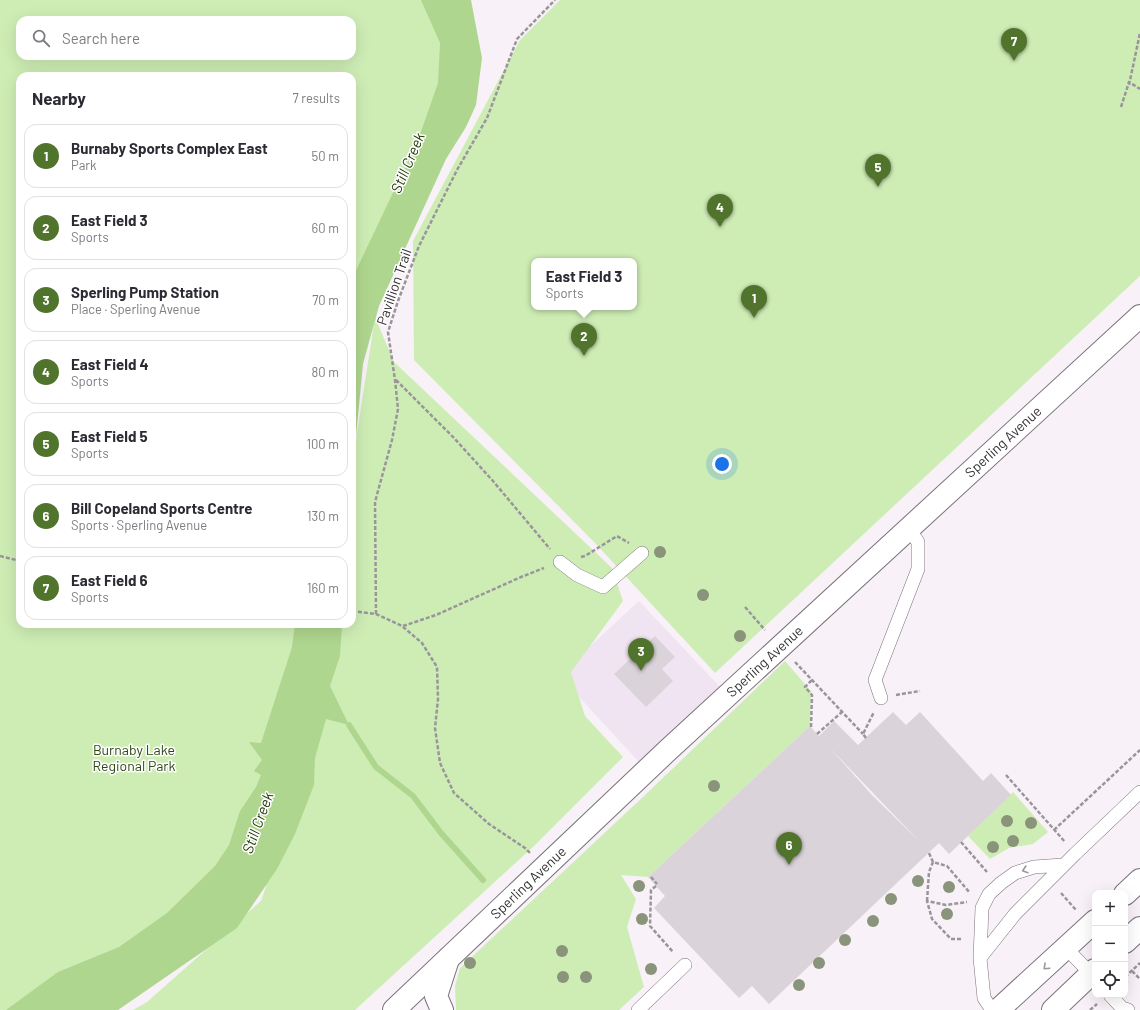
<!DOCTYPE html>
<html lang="en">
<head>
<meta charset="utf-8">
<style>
  :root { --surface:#fff; --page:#f2f2f3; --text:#2b2b33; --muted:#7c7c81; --line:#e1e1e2; --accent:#51742d }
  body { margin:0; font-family:Barlow,sans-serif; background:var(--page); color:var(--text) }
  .controls { position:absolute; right:12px; bottom:12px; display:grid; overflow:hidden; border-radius:8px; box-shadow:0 4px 16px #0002 }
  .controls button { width:36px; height:36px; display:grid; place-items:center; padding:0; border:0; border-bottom:1px solid var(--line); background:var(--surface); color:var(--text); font:20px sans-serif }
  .you { position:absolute; left:722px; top:464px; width:14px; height:14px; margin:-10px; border:3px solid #fff; border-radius:50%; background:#1a73e8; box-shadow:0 0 0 6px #1a73e833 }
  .badge { display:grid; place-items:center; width:26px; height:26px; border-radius:50%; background:var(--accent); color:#fff; font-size:13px; font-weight:700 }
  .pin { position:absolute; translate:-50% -33px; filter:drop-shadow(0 1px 2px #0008) }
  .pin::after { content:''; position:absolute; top:21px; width:14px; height:12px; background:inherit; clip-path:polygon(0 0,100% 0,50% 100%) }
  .popup { position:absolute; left:531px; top:258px; width:106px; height:52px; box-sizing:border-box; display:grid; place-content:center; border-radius:8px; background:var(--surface); filter:drop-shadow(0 1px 3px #0005); font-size:13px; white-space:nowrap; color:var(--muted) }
  .popup b { font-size:15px; color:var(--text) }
  .popup::after { content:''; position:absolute; left:50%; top:100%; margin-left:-8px; border:8px solid transparent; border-top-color:var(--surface) }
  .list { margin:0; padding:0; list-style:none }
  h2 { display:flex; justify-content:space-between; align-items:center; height:52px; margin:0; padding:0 16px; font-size:17px }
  h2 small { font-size:13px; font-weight:400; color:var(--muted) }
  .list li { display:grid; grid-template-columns:26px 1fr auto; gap:12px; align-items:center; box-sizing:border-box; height:64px; margin:0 8px 8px; padding:0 8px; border:1px solid var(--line); border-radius:12px }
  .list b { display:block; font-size:15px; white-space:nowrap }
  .list p { margin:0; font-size:13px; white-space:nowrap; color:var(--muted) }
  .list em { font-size:13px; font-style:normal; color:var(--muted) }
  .icon { flex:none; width:22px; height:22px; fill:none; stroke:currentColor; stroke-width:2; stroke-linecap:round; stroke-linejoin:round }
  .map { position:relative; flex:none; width:1140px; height:1010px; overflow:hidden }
  .search { position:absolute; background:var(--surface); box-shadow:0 4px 16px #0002; left:16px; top:16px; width:340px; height:44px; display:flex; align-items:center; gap:10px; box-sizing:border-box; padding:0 14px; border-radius:12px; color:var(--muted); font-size:15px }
  .panel { position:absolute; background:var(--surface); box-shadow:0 4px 16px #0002; left:16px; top:72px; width:340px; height:556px; border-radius:12px }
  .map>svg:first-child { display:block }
</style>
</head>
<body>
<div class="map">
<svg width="1140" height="1010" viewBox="0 0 1140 1010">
  <rect width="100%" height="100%" fill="#f8f1f8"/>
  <path fill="#f1e4f2" d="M639 601 720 687 639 762 559 675Z"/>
  <path fill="#ceedb5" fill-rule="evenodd" d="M0 0H427L449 52 416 160 352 302V76H20V624H301L254 836 151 940 39 1010H0ZM20 20H352V56H20Z
    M560 0H1140V276L715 673 595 543 414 360 413 241 520 40ZM534 261H634V307H534Z
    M375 317 394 362 612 568 623 601 571 672 585 716 623 757 534 846 355 1010H133L147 1002 261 901 314 745 330 624H352V466Z
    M785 661 811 691 810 726 648 877 621 875 636 899 627 927 644 987 619 1010H456L455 986 460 968 644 796Z
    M1013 792 1048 832 1033 844 1009 848 990 859 968 836Z"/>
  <path fill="#afd68e" d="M421 0H471L482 58 476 105 466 127 446 159 379 306 363 364 352 478V279L418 140 438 83 440 43Z
    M295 624H342L340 656 330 686 349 725 326 719 315 758 314 785 295 834 277 869 237 928 118 1010H6L58 972 119 947 167 913 215 866 229 845 240 811 256 787 261 775 254 771 262 760 249 742 261 743 292 647Z"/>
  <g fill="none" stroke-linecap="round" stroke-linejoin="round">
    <path stroke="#afd68e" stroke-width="6" d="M349 725 376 767 413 796 441 833 483 880"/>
  </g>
  <path fill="#dad3da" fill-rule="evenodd" d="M655 636 675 657 662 669 673 681 646 707 614 674Z
    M893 712 906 725 920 712 983 781 991 773 1011 795 949 854 939 843 769 1004 752 986 739 998 654 908 665 896 648 877 810 726 819 736 834 721 858 745ZM829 747 919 841 872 795Z"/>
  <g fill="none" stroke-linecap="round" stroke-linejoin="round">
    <defs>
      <path id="lane" d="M560 562 577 575 603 587 642 553
        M881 698 875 680 918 569V542L909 529
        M1066 948 1095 978
        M980 958 1015 914 1075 854 1140 792
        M1110 995 1122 1008 1128 1010
        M638 1010 685 965
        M992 1010 984 998 980 958 982 908 989 894 1001 883 1015 873 1034 867 1063 865"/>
      <g id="street">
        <path id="s1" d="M394 1010 667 751 1140 316"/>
        <path d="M442 1010 436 996 448 959"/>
      </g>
      <path id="secondary" d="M1125 894 1140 880
        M1125 942 1140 928
        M998 1010 1095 921
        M1053 1010 1095 970"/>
    </defs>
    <use href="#lane" stroke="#7a737a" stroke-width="14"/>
    <use href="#street" stroke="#7a737a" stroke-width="24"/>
    <use href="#secondary" stroke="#7a737a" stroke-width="24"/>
    <path stroke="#9a959a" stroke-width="2.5" stroke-dasharray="4 2" stroke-linecap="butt" d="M1129 85 1140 33
      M1121 107 1129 82 1140 89
      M396 380 454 438 493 481 550 549
      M0 556 20 561
      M581 557 585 556 617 536 629 543
      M745 607 765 630
      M352 611 376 614 402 626 422 643 437 667 438 699 435 728 440 763 454 793 489 824 525 848 530 853
      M376 614 375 502 392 440 398 409 395 380 388 332 398 301 419 246 457 170 487 118 517 39 555 0
      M403 626 436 615 521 577 544 568
      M795 662 863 734
      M896 695 920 691
      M811 727 812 695 805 687 812 680
      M817 734 842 712
      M866 738 863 734 874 712
      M1006 775 1065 842
      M1054 830 1140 750
      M961 842 987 872
      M929 853 933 862
      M651 877 657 884
      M656 886 651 890 650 926 673 952
      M1061 893 1076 910
      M927 901 929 872 933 862 947 866 970 893
      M961 939H951L932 919 927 901 946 905 967 902
      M1132 971 1140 979
      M1125 977 1140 963
      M1090 1010 1097 1004"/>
    <use href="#lane" stroke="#fff" stroke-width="13"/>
    <use href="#street" stroke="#fff" stroke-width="22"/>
    <use href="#secondary" stroke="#fff" stroke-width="22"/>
  </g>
  <g fill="#89947b">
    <circle cx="660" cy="552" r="6"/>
    <circle cx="703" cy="595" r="6"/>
    <circle cx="740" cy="636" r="6"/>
    <circle cx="714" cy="786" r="6"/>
    <circle cx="1007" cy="821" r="6"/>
    <circle cx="1031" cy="823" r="6"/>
    <circle cx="1013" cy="841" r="6"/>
    <circle cx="993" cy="847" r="6"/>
    <circle cx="918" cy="881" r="6"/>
    <circle cx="639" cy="886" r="6"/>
    <circle cx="949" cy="887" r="6"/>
    <circle cx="891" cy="899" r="6"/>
    <circle cx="947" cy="914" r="6"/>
    <circle cx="642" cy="919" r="6"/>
    <circle cx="873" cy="921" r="6"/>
    <circle cx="845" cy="940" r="6"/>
    <circle cx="562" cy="951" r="6"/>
    <circle cx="470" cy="963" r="6"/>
    <circle cx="819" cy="963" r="6"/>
    <circle cx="651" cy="969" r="6"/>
    <circle cx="563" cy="977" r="6"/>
    <circle cx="586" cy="977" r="6"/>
    <circle cx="799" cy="985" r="6"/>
  </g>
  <defs><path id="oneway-chevron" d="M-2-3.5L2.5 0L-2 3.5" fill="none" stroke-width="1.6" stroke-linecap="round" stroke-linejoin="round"/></defs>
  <g stroke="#9a989a">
    <use href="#oneway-chevron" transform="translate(1025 870) rotate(163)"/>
    <use href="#oneway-chevron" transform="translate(1046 967) rotate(137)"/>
  </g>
  <g text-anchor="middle" stroke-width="3" stroke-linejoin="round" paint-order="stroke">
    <g font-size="14" fill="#343134" stroke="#fff">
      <text transform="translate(394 287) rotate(-71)" y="5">Pavillion Trail</text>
      <text dy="5" stroke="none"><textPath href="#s1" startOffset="833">Sperling Avenue</textPath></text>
      <text dy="5" stroke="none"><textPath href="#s1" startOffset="509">Sperling Avenue</textPath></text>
      <text dy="5" stroke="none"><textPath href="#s1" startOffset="185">Sperling Avenue</textPath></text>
    </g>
    <g font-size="14" fill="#2f4715" stroke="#fff">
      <text x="134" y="755">Burnaby Lake<tspan x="134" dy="16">Regional Park</tspan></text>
    </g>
    <g font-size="15" font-style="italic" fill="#1f3602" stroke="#fff">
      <text transform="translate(408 163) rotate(-67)" y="5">Still Creek</text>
      <text transform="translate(258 823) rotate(-70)" y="5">Still Creek</text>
    </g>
  </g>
</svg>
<div class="controls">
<button>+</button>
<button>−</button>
<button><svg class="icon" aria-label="locate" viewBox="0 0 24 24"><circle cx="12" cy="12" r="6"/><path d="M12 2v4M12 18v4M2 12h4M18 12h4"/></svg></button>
</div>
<div class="you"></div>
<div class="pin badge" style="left:754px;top:318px">1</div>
<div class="pin badge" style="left:584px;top:356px">2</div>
<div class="popup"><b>East Field 3</b>Sports</div>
<div class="pin badge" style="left:641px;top:671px">3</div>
<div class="pin badge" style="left:720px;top:227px">4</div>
<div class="pin badge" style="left:878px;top:187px">5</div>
<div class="pin badge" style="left:789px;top:865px">6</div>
<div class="pin badge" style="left:1014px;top:61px">7</div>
<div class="search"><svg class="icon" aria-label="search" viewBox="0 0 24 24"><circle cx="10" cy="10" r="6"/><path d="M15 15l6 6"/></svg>Search here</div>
<section class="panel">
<h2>Nearby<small>7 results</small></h2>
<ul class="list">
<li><span class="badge">1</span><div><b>Burnaby Sports Complex East</b><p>Park</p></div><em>50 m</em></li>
<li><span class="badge">2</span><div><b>East Field 3</b><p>Sports</p></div><em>60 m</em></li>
<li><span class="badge">3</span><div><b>Sperling Pump Station</b><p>Place · Sperling Avenue</p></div><em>70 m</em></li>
<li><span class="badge">4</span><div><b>East Field 4</b><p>Sports</p></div><em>80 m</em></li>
<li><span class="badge">5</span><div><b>East Field 5</b><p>Sports</p></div><em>100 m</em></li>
<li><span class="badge">6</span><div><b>Bill Copeland Sports Centre</b><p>Sports · Sperling Avenue</p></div><em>130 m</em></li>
<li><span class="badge">7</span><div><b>East Field 6</b><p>Sports</p></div><em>160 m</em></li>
</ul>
</section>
</div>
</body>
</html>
